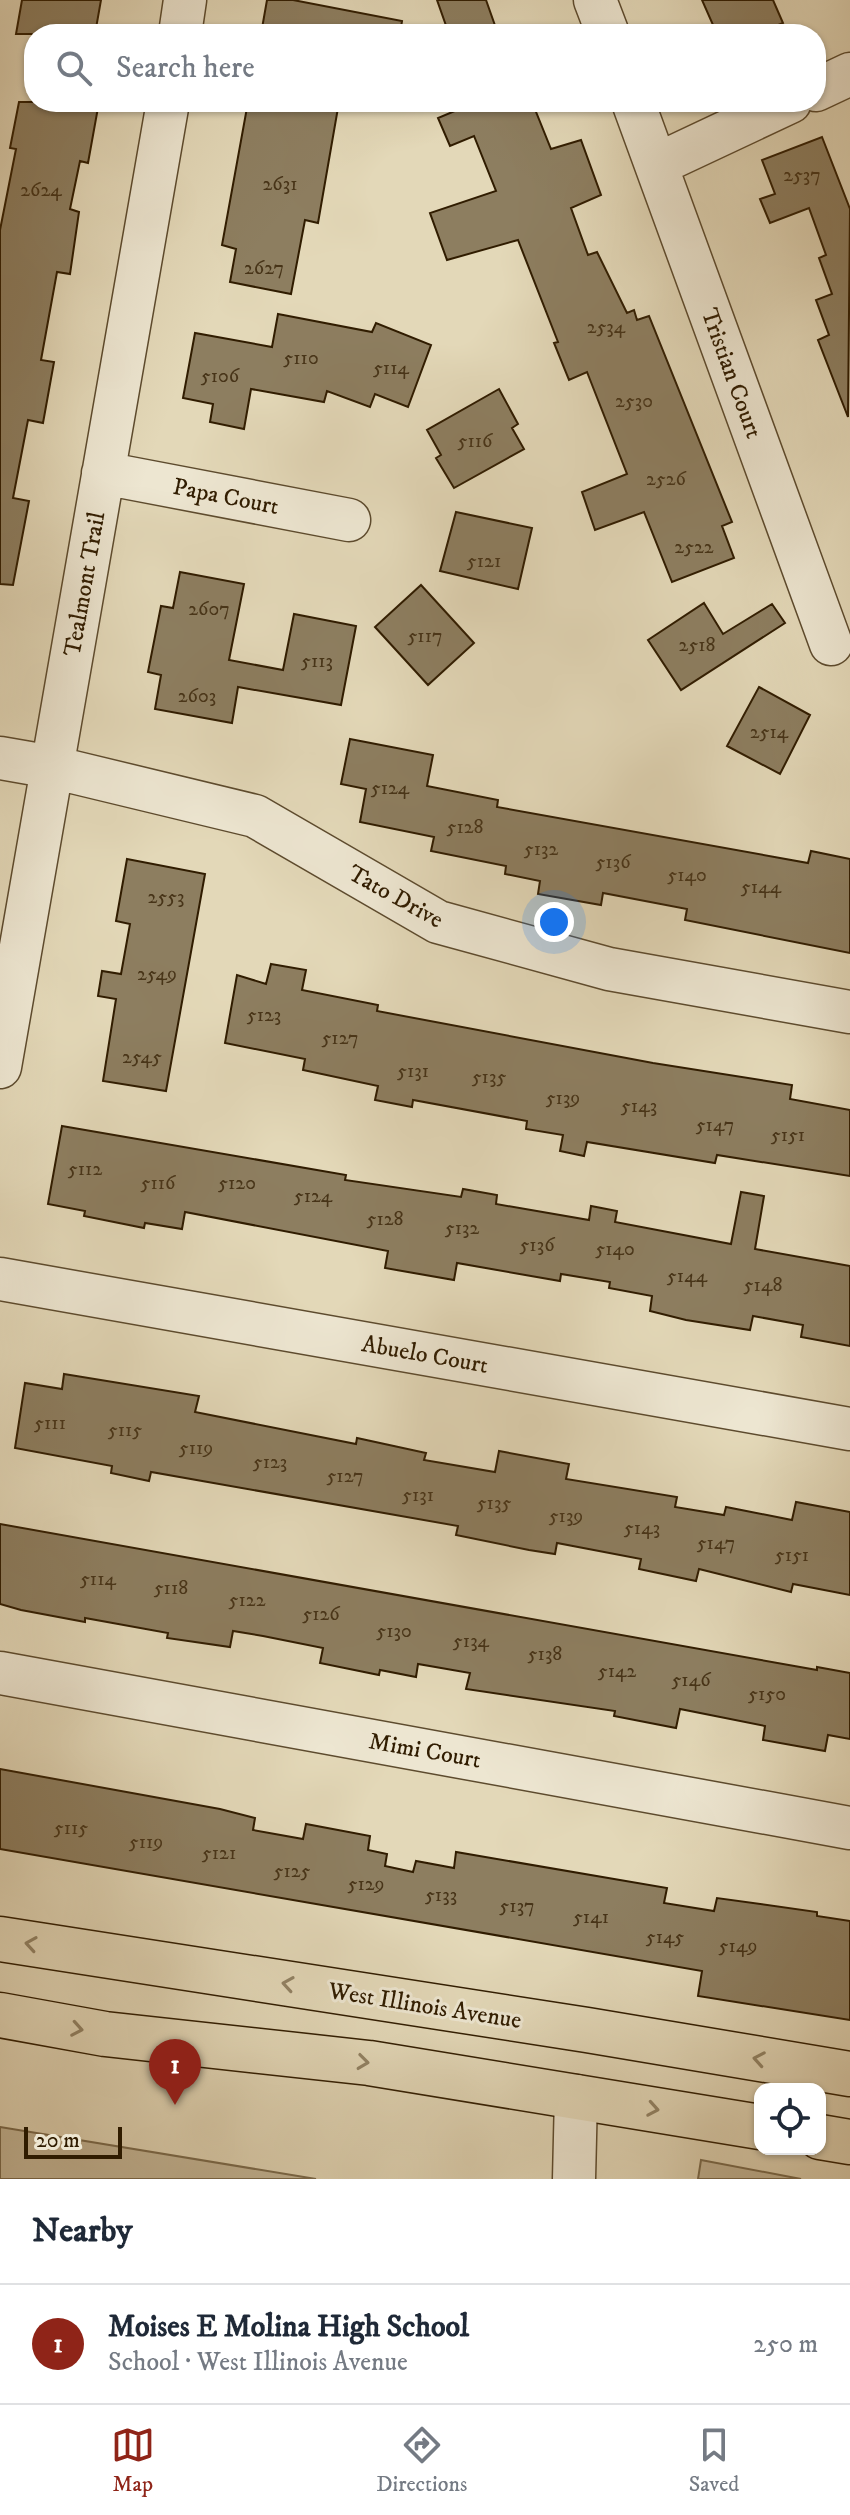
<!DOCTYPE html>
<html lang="en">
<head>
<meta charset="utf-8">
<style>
  :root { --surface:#fff; --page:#f6f6f7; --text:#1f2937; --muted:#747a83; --line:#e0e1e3; --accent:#8f2418 }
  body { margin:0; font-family:"IM FELL DW Pica",serif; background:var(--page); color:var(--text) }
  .controls { position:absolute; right:24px; bottom:24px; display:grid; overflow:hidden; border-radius:16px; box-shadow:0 2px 6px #0004 }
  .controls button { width:72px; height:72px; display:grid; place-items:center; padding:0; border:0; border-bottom:2px solid var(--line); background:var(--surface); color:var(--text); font:40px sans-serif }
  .scale { position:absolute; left:24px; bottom:20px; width:98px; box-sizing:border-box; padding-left:8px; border:4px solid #301c00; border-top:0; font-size:22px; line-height:28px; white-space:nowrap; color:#301c00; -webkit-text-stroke:6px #ede6d1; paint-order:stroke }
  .you { position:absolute; left:554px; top:922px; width:28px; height:28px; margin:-20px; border:6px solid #fff; border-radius:50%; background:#1a73e8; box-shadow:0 0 0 12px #1a73e833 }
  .badge { display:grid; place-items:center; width:52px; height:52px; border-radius:50%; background:var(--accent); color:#fff; font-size:26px; font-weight:700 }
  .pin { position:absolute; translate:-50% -66px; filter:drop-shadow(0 2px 4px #0008) }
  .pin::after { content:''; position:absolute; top:42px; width:28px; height:24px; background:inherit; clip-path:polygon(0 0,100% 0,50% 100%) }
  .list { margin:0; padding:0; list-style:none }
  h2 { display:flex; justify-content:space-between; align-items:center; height:104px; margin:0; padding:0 32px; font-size:34px }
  h2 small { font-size:26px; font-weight:400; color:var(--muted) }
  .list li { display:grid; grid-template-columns:52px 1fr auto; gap:24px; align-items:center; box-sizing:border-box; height:120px; padding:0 32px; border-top:2px solid var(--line) }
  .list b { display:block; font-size:30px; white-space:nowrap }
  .list p { margin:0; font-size:26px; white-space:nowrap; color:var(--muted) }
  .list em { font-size:26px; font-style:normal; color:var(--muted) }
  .icon { flex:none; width:44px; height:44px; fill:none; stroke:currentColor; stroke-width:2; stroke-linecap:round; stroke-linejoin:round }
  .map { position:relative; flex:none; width:850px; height:2179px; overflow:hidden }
  .search { position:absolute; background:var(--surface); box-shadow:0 2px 6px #0004; left:24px; right:24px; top:24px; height:88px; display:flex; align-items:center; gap:20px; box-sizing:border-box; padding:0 28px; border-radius:32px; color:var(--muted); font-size:30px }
  .sheet { height:224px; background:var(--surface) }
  nav { display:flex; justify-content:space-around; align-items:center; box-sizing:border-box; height:112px; border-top:2px solid var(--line); background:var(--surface); font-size:22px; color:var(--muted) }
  nav a { display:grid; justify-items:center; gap:4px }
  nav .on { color:var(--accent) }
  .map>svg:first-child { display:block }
</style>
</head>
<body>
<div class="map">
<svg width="850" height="2179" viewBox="0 0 850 2179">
  <rect width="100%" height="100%" fill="#e3d8b8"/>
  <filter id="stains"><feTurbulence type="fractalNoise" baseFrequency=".0025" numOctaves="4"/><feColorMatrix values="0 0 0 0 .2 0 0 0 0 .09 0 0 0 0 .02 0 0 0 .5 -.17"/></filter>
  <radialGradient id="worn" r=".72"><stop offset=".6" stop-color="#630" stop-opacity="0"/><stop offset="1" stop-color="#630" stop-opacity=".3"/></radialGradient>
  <path fill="#c5b899" stroke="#7a6a4c" stroke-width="2" d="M0 2127 316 2179H0Z
    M701 2160 801 2179H698Z"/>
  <path fill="#8d7e60" stroke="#301c00" stroke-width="2" d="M22 0H101L95 34H16Z
    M267 0H293L402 21 400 34H261Z
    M437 0H486L498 34H449Z
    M702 0H773L783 23 757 34H717Z
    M19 102H99L88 163 80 161 70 209 79 212 70 274 57 272 41 360 54 362 43 423 28 420 13 498 29 501 13 585 0 584V230L16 149 10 148Z
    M248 102H339L318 223 305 220 291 294 230 282 236 249 222 245Z
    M476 102H532L551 149 581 140 601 195 571 208 588 255 597 252 627 313 634 310 637 320 649 316 732 522 722 526 734 558 672 582 644 512 595 530 582 492 627 474 587 372 569 380 554 343 558 342 518 240 447 260 430 213 496 191 474 136 450 146 438 118Z
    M822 137 850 209 848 417 818 340 829 335 816 300 832 294 819 258 826 255 809 208 770 223 760 199 775 194 762 160Z
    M278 314 372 332 376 323 431 345 408 407 375 394 370 407 327 391 324 402 251 389 244 429 210 422 213 404 183 398 195 333 272 347Z
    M499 389 518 424 512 428 524 449 454 488 436 458 441 455 427 430Z
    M456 512 532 528 518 589 440 571Z
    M180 572 244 584 229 660 283 670 294 614 356 626 341 705 238 687 232 723 155 709 161 675 148 672 161 606 173 608Z
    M421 585 474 643 428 685 375 627Z
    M704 603 723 634 772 604 785 623 681 690 648 640Z
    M759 687 810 715 780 774 727 746Z
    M350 739 433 755 427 786 498 800 497 807 808 863 811 851 850 859V953L685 920 687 909 603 893 601 905 538 894 540 881 505 874 506 866 431 851 434 837 360 822 366 789 341 784Z
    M127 859 205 874 166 1091 103 1081 116 999 98 996 102 971 121 974 130 924 116 921Z
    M271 964 306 970 302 990 378 1005 377 1011 653 1063 792 1085 790 1099 850 1110V1176L717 1155 715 1163 587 1142 584 1156 560 1151 563 1135 526 1129 527 1121 413 1100 412 1107 375 1100 378 1086 303 1070 305 1059 225 1043 237 975 266 984Z
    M62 1126 346 1175 345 1180 461 1197 463 1189 497 1195 496 1204 589 1220 591 1206 617 1211 615 1222 731 1244 741 1192 764 1196 755 1249 850 1266V1346L801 1337 803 1325 753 1316 750 1330 686 1320 650 1311 652 1296 609 1288 610 1282 561 1274 560 1281 457 1263 454 1280 385 1268 388 1251 185 1212 182 1229 145 1223 144 1228 84 1216 85 1211 48 1204Z
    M64 1374 199 1396 195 1412 356 1444 357 1438 426 1453 424 1460 495 1472 499 1451 569 1464 566 1479 677 1497 675 1507 724 1515 726 1507 792 1520 796 1502 850 1512V1595L793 1584 791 1592 699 1569 696 1581 639 1569 641 1559 557 1543 555 1554 529 1550 456 1535 458 1526 151 1472 149 1481 111 1473 112 1466 15 1448 25 1383 62 1389Z
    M0 1524 817 1670V1667L850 1673V1739L828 1735 825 1751 763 1740 765 1726 680 1709 676 1728 614 1716 615 1711 466 1689 470 1673 418 1664 416 1677 380 1670 379 1675 320 1663 323 1648 263 1636 233 1631 230 1647 167 1638 168 1633 85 1618V1622L21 1610 0 1604Z
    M0 1769 220 1809 255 1818 253 1830 303 1839 306 1824 370 1836 368 1850 387 1854 385 1866 413 1872 416 1861 454 1868 456 1852 667 1888 664 1903 714 1911 717 1898 817 1912V1916L850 1921V2020L698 1996 702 1971 0 1849Z"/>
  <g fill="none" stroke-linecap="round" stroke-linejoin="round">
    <defs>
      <path id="minor" d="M595 0 608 34
        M180 34 185 0
        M816 90 850 74
        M633 102 831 644
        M656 165 790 102
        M103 473 349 520
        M0 758 52 767 255 816 438 922 609 969 850 1012
        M0 1067 168 102
        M0 1279 850 1429
        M0 1673 850 1828
        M574 2179 576 2096"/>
      <path id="major" d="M0 1939 587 2030 850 2074
        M0 2015 105 2034 369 2063 760 2127
        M820 2137 850 2142"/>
    </defs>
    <use href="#minor" stroke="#5d4b2e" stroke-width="45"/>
    <use href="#major" stroke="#301c00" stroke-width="47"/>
    <use href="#minor" stroke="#ede6d1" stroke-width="42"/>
    <use href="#major" stroke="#e3d8b8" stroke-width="44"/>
  </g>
  <defs><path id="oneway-chevron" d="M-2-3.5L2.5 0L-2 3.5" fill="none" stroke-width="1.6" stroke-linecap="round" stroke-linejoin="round" transform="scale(2)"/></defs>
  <g stroke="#928365">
    <use href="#oneway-chevron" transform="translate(31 1944) rotate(-171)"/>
    <use href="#oneway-chevron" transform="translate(288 1984) rotate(-171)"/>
    <use href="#oneway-chevron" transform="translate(77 2029) rotate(10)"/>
    <use href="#oneway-chevron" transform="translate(759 2059) rotate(-170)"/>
    <use href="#oneway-chevron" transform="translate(363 2062) rotate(7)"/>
    <use href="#oneway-chevron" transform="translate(653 2109) rotate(10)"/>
  </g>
  <g text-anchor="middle" stroke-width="6" stroke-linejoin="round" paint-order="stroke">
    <g font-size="20" fill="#473418">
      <text x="802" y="181">2537</text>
      <text x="280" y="190">2631</text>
      <text x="41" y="196">2624</text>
      <text x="264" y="274">2627</text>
      <text x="606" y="333">2534</text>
      <text x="301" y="364">5110</text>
      <text x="391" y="374">5114</text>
      <text x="220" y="382">5106</text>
      <text x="634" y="407">2530</text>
      <text x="475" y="447">5116</text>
      <text x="666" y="485">2526</text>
      <text x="694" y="553">2522</text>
      <text x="484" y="567">5121</text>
      <text x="209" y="615">2607</text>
      <text x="425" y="642">5117</text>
      <text x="697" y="651">2518</text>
      <text x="317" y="667">5113</text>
      <text x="197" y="702">2603</text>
      <text x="769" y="738">2514</text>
      <text x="390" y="794">5124</text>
      <text x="465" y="833">5128</text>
      <text x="541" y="855">5132</text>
      <text x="613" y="868">5136</text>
      <text x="687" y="881">5140</text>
      <text x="761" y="893">5144</text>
      <text x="166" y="903">2553</text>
      <text x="157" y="980">2549</text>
      <text x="264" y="1021">5123</text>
      <text x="340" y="1044">5127</text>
      <text x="142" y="1063">2545</text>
      <text x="413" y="1077">5131</text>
      <text x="489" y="1083">5135</text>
      <text x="563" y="1104">5139</text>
      <text x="639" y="1112">5143</text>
      <text x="715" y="1131">5147</text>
      <text x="788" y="1141">5151</text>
      <text x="85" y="1175">5112</text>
      <text x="158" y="1189">5116</text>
      <text x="237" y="1189">5120</text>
      <text x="313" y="1202">5124</text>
      <text x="385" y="1225">5128</text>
      <text x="462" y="1234">5132</text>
      <text x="537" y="1251">5136</text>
      <text x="615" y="1255">5140</text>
      <text x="687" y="1282">5144</text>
      <text x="763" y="1291">5148</text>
      <text x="50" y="1429">5111</text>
      <text x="125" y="1436">5115</text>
      <text x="196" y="1454">5119</text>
      <text x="270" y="1468">5123</text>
      <text x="345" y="1482">5127</text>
      <text x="418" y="1501">5131</text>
      <text x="494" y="1509">5135</text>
      <text x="566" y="1522">5139</text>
      <text x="642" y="1534">5143</text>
      <text x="716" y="1549">5147</text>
      <text x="792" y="1561">5151</text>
      <text x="98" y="1585">5114</text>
      <text x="171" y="1594">5118</text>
      <text x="247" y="1606">5122</text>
      <text x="321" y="1620">5126</text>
      <text x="394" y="1637">5130</text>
      <text x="471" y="1647">5134</text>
      <text x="545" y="1660">5138</text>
      <text x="617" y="1677">5142</text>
      <text x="691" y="1686">5146</text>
      <text x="767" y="1700">5150</text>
      <text x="71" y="1834">5115</text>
      <text x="146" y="1848">5119</text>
      <text x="219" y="1859">5121</text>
      <text x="292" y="1877">5125</text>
      <text x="366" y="1890">5129</text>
      <text x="441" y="1901">5133</text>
      <text x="517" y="1912">5137</text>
      <text x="591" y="1923">5141</text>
      <text x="665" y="1943">5145</text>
      <text x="738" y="1952">5149</text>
    </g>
    <g font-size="24" fill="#301c00" stroke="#ede6d1">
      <text transform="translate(732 373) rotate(70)" y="8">Tristian Court</text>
      <text transform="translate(226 496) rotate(11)" y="8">Papa Court</text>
      <text transform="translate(84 584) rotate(-80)" y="8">Tealmont Trail</text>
      <text transform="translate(396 896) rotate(29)" y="8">Tato Drive</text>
      <text transform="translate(425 1354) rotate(10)" y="8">Abuelo Court</text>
      <text transform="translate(425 1750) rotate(10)" y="8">Mimi Court</text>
      <text transform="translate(425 2005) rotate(9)" y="8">West Illinois Avenue</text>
    </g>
  </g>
  <rect width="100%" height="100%" filter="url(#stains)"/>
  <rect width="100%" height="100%" fill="url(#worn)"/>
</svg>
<div class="controls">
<button><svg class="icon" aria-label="locate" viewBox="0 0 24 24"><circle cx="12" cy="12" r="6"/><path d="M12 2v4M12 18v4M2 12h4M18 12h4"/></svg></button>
</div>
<div class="scale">20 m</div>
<div class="you"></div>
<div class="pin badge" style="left:175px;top:2105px">1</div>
<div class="search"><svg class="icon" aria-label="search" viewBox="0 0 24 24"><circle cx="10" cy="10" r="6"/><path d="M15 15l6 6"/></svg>Search here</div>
</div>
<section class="sheet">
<h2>Nearby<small></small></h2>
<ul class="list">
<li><span class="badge">1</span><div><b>Moises E Molina High School</b><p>School · West Illinois Avenue</p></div><em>250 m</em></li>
</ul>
</section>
<nav>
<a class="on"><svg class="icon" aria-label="map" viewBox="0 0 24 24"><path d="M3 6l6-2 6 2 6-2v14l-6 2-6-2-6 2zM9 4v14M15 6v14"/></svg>Map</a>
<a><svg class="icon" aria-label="directions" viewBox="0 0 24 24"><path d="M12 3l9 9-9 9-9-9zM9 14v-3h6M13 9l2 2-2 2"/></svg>Directions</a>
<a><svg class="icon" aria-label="saved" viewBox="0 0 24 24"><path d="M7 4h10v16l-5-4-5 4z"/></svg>Saved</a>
</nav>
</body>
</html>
